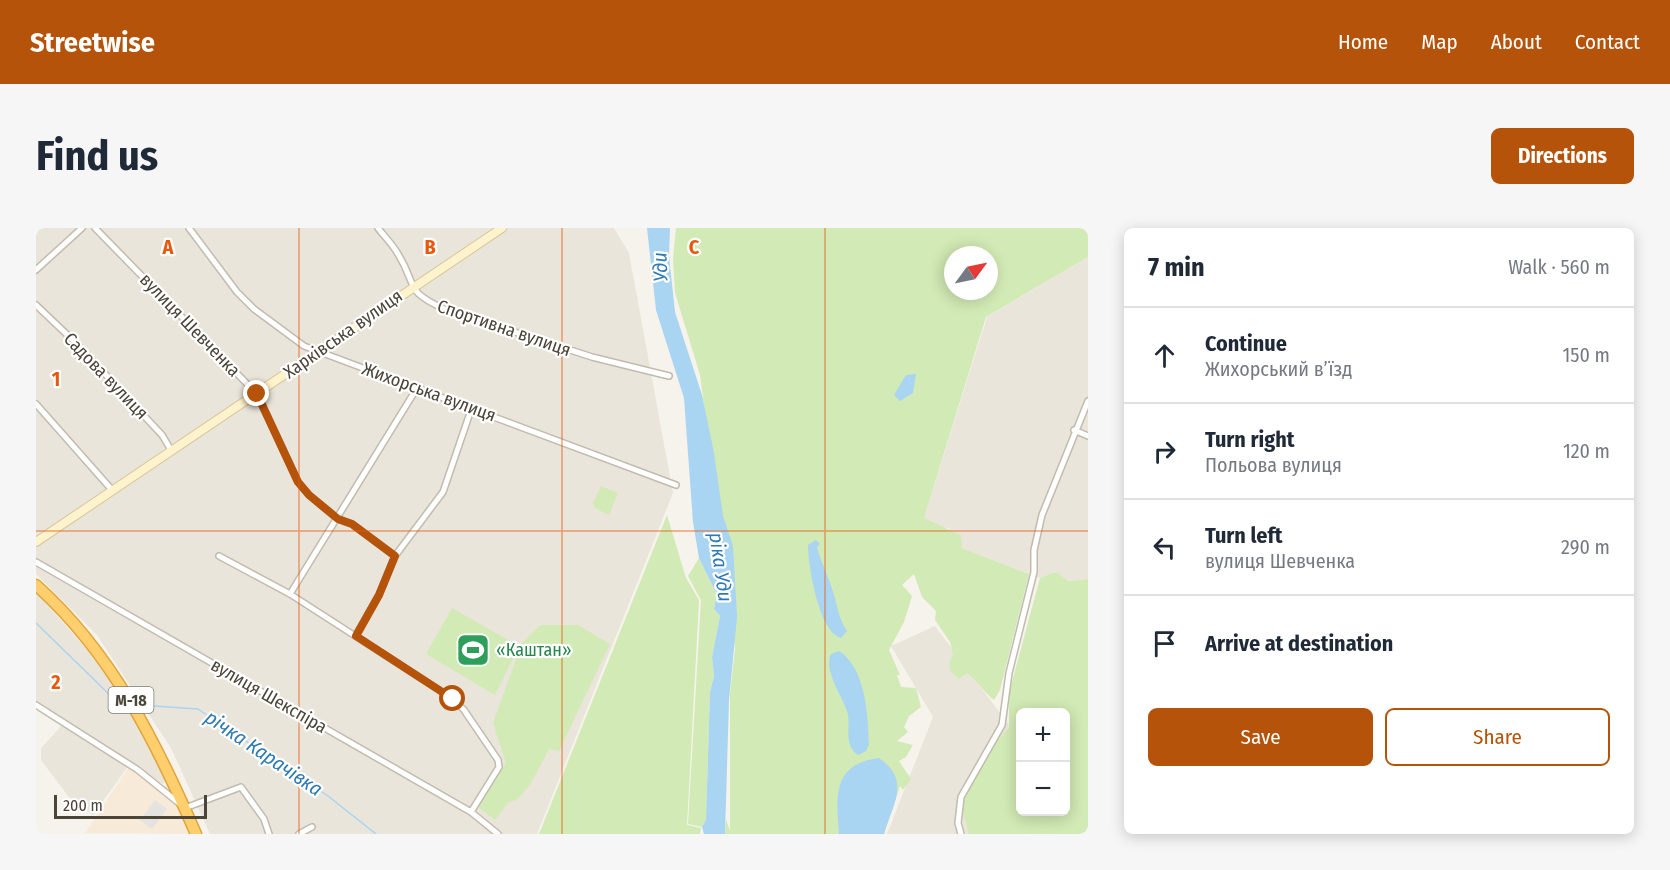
<!DOCTYPE html>
<html lang="en">
<head>
<meta charset="utf-8">
<style>
  :root { --surface:#fff; --page:#f6f6f7; --text:#1f2937; --muted:#747a83; --line:#e0e1e3; --accent:#b45309 }
  body { margin:0; font-family:"Fira Sans Condensed",sans-serif; background:var(--page); color:var(--text) }
  .controls { position:absolute; right:18px; bottom:18px; display:grid; overflow:hidden; border-radius:9px; box-shadow:0 3px 15px #0003 }
  .controls button { width:54px; height:54px; display:grid; place-items:center; padding:0; border:0; border-bottom:2px solid var(--line); background:var(--surface); color:var(--text); font:30px sans-serif }
  .compass { position:absolute; left:908px; top:18px; width:54px; height:54px; border-radius:50%; background:var(--surface); box-shadow:0 3px 15px #0003; rotate:57deg }
  .scale { position:absolute; left:18px; bottom:15px; width:153px; box-sizing:border-box; padding-left:6px; border:3px solid #4b4439; border-top:0; font-size:16px; line-height:21px; white-space:nowrap; color:#4b4439; -webkit-text-stroke:4px #fff; paint-order:stroke }
  .stop { position:absolute; width:18px; height:18px; margin:-14px; border:4px solid #b45309; border-radius:50%; background:#fff }
  .stop.end { background:#b45309; border-color:#fff; box-shadow:0 2px 6px #0008 }
  .list { margin:0; padding:0; list-style:none }
  h2 { display:flex; justify-content:space-between; align-items:center; height:78px; margin:0; padding:0 24px; font-size:26px }
  h2 small { font-size:20px; font-weight:400; color:var(--muted) }
  .list li { display:grid; grid-template-columns:39px 1fr auto; gap:18px; align-items:center; box-sizing:border-box; height:96px; padding:0 24px; border-top:2px solid var(--line) }
  .list b { display:block; font-size:22px; white-space:nowrap }
  .list p { margin:0; font-size:20px; white-space:nowrap; color:var(--muted) }
  .list em { font-size:20px; font-style:normal; color:var(--muted) }
  .actions { display:flex; gap:12px; padding:18px 24px }
  .actions a { flex:1; padding:14px 0; border:2px solid var(--accent); border-radius:9px; text-align:center; font-size:21px; color:var(--accent) }
  .actions .main { background:var(--accent); color:#fff }
  .icon { flex:none; width:33px; height:33px; fill:none; stroke:currentColor; stroke-width:2; stroke-linecap:round; stroke-linejoin:round }
  .map { position:relative; flex:none; width:1052px; height:606px; overflow:hidden; border-radius:9px }
  header { display:flex; align-items:center; gap:36px; box-sizing:border-box; height:84px; padding:0 30px; background:var(--accent); color:#fff }
  header strong { font-size:28px }
  nav { display:flex; gap:33px; margin-inline-start:auto; font-size:21px }
  .intro { display:flex; align-items:center; justify-content:space-between; box-sizing:border-box; height:144px; padding:0 36px }
  h1 { margin:0; font-size:42px }
  .button { padding:15px 27px; border-radius:9px; background:var(--accent); color:#fff; font-size:21px; font-weight:700 }
  main { display:flex; gap:36px; padding:0 36px }
  aside { flex:1; background:var(--surface); border-radius:9px; box-shadow:0 3px 15px #0003 }
  .map>svg:first-child { display:block }
</style>
</head>
<body>
<header>
<strong>Streetwise</strong>
<nav><a>Home</a><a>Map</a><a>About</a><a>Contact</a></nav>
</header>
<div class="intro"><h1>Find us</h1><a class="button">Directions</a></div>
<main>
<div class="map">
<svg width="1052" height="606" viewBox="0 0 1052 606">
  <rect width="100%" height="100%" fill="#f6f3ec"/>
  <path fill="#eae5da" d="M0 0H578L593 25 637 265 501 606H174L135 520 61 407 0 346Z
    M1052 29V351L1032 353 1022 345H1016L1004 350 926 320 913 300 900 298 888 290 951 89Z
    M0 364 46 416 85 467 113 513 130 552 127 556 95 534 57 587 32 568 5 532V520L29 494 0 474Z
    M899 398 973 497 928 583 934 606H851L897 489 855 418Z"/>
  <path fill="#f7ead8" d="M93 539 133 560 153 606 49 605Z"/>
  <path fill="#d2eab5" fill-rule="evenodd" d="M640 0H1052V29L950 89 888 290 925 307 926 320 993 346 964 462 958 472C947 464 942 453 931 445L923 451 915 444 913 435 917 426 914 414 899 392 900 383 886 369 878 346 866 357 876 368 868 394 853 422 864 447H861L865 459 880 460 885 479 873 488 868 499 872 504 861 513 877 517 870 529 863 533 875 551 867 562 864 558 848 606H689L690 591 694 603V466L699 420 664 147 639 65 637 32ZM917 27H953V63H917Z
    M565 258 582 265 573 287 559 280 557 275Z
    M631 287 650 350 663 372 651 597 665 600 664 606H503Z
    M663 330 681 367 678 381 684 388 676 429 678 448 674 464 670 592 666 599 652 596 665 372 652 348Z
    M1016 345H1022L1032 353 1052 351V606H932L930 593 924 583C934 553 951 523 973 499V465L1004 350ZM984 484H1030V584H984Z
    M416 380 483 418 459 467 390 426Z
    M504 397H542L574 416 523 523 513 521 494 557 481 572 473 574 459 592 442 579 470 535 457 495 486 415Z"/>
  <path fill="#e5e3e0" d="M119 572 131 581 116 601 104 592Z"/>
  <path fill="#a9d4f2" d="M611 0H634L633 28 639 84 666 167 678 225 687 288 697 318 701 389 693 472 689 606H668L666 599 670 592 674 464 678 448 676 429 684 388 678 381 681 367 663 330 657 294 648 170 620 82Z
    M880 146 877 165 864 173 858 167 870 147Z
    M780 312 784 316 781 319C785 335 793 349 797 364 802 379 802 390 811 403L805 410C783 404 772 338 772 317Z
    M803 423C830 440 832 488 833 517L830 523 822 527C806 516 816 498 811 483 806 468 787 441 795 426Z
    M843 530C876 553 856 577 848 606H803C800 569 796 536 843 530Z"/>
  <g fill="none" stroke-linecap="round" stroke-linejoin="round">
    <path stroke="#a9d4f2" stroke-width="1.5" d="M0 395 82 475 89 476
      M103 477 162 481 292 568 340 606"/>
    <defs>
      <path id="street" d="M59 0 221 166 262 254 273 267 302 291 316 296 359 328
        M153 0 201 64 218 81 268 118 640 257
        M342 0C348 8 357 17 362 26 382 58 367 62 408 81L556 129 633 148
        M0 42 46 0
        M0 77 42 117 126 207 135 222
        M0 176 76 262
        M1038 202 1052 208
        M183 328 254 366 417 471 428 482 462 532 463 539 435 584
        M0 334 435 584 462 606
        M254 366 381 160
        M320 407 343 367 359 328 407 264 436 179
        M0 477 102 542 149 580 205 559 228 591 233 606
        M263 606 276 599
        M925 606 922 595 925 569 966 497 973 445 998 344V322L1006 287 1052 173"/>
      <path id="secondary" d="M0 314 466 0"/>
      <path id="highway" d="M0 357C76 425 120 514 160 606"/>
    </defs>
    <use href="#street" stroke="#c2bbae" stroke-width="8"/>
    <use href="#secondary" stroke="#d6c79b" stroke-width="10"/>
    <use href="#highway" stroke="#e0a43c" stroke-width="13"/>
    <use href="#street" stroke="#fff" stroke-width="5"/>
    <use href="#secondary" stroke="#fff3cd" stroke-width="8"/>
    <use href="#highway" stroke="#ffcf6e" stroke-width="10"/>
  </g>
  <g fill="none" stroke-linecap="round" stroke-linejoin="round">
    <path stroke="#b45309" stroke-width="8" d="M221 166 262 254 273 267 302 291 316 296 359 328 343 367 320 408 417 471"/>
  </g>
  <path fill="none" stroke="#e8590c" stroke-width="1.5" stroke-opacity="0.55" d="M263 0V606M526 0V606M789 0V606M0 303H1052"/>
  <defs>
    <symbol id="stadium-square" viewBox="-11 -11 22 22"><rect x="-9" y="-9" width="18" height="18" rx="4" fill="#2e9e5b" stroke="#fff"/><path d="M0-5a6.5 5 0 1 0 0 10a6.5 5 0 1 0 0-10ZM-3.5-1.8h7v3.6h-7Z" fill="#fff"/></symbol>
  </defs>
  <g fill-rule="evenodd">
    <use href="#stadium-square" x="418" y="403" width="38" height="38"/>
  </g>
  <g text-anchor="middle" stroke-width="4.5" stroke-linejoin="round" paint-order="stroke">
    <rect fill="#fff" stroke="#817c74" stroke-width="1.5" x="72.5" y="459" width="45" height="26" rx="4.5"/>
    <g font-size="16" font-weight="bold" fill="#4b4439">
      <text x="95" y="478">М-18</text>
    </g>
    <g font-size="18" fill="#4b4439" stroke="#fff">
      <text transform="translate(154 97) rotate(46)" y="6">вулиця Шевченка</text>
      <text transform="translate(468 100) rotate(19)" y="6">Спортивна вулиця</text>
      <text transform="translate(307 106) rotate(-35)" y="6">Харківська вулиця</text>
      <text transform="translate(70 148) rotate(46)" y="6">Садова вулиця</text>
      <text transform="translate(393 164) rotate(20)" y="6">Жихорська вулиця</text>
      <text transform="translate(233 468) rotate(30)" y="6">вулиця Шекспіра</text>
    </g>
    <g font-size="18" fill="#27864d" stroke="#fff" text-anchor="start">
      <text x="460" y="428">«Каштан»</text>
    </g>
    <g font-size="20" font-style="italic" fill="#2e7ab2" stroke="#fff">
      <text transform="translate(624 39) rotate(-92)" y="7">Уди</text>
      <text transform="translate(685 339) rotate(82)" y="7">ріка Уди</text>
      <text transform="translate(228 525) rotate(34)" y="7">річка Карачівка</text>
    </g>
  </g>
  <g font-size="20" text-anchor="middle" font-weight="bold" fill="#e8590c" stroke="#fff" stroke-width="4.5" stroke-linejoin="round" paint-order="stroke">
    <text x="132" y="26">A</text>
    <text x="394" y="26">B</text>
    <text x="658" y="26">C</text>
    <text x="20" y="158">1</text>
    <text x="20" y="461">2</text>
  </g>
</svg>
<div class="controls">
<button>+</button>
<button>−</button>
</div>
<svg class="compass" viewBox="-18 -18 36 36"><path d="M0-13l5 13h-10z" fill="#e53935"/><path d="M0 13l5-13h-10z" fill="#747a83"/></svg>
<div class="scale">200 m</div>
<div class="stop" style="left:417px;top:471px"></div>
<div class="stop end" style="left:221px;top:166px"></div>
</div>
<aside>
<h2>7 min<small>Walk · 560 m</small></h2>
<ul class="list">
<li><svg class="icon" aria-label="ahead" viewBox="0 0 24 24"><path d="M12 20V5M6 11l6-6 6 6"/></svg><div><b>Continue</b><p>Жихорський в’їзд</p></div><em>150 m</em></li>
<li><svg class="icon" aria-label="right" viewBox="0 0 24 24"><path d="M7 20v-9h11M14 6l5 5-5 5"/></svg><div><b>Turn right</b><p>Польова вулиця</p></div><em>120 m</em></li>
<li><svg class="icon" aria-label="left" viewBox="0 0 24 24"><path d="M17 20v-9H6M10 6l-5 5 5 5"/></svg><div><b>Turn left</b><p>вулиця Шевченка</p></div><em>290 m</em></li>
<li><svg class="icon" aria-label="arrive" viewBox="0 0 24 24"><path d="M6 21V4h12l-3 4 3 4H6"/></svg><div><b>Arrive at destination</b></div></li>
</ul>
<div class="actions"><a class="main">Save</a><a>Share</a></div>
</aside>
</main>
</body>
</html>
